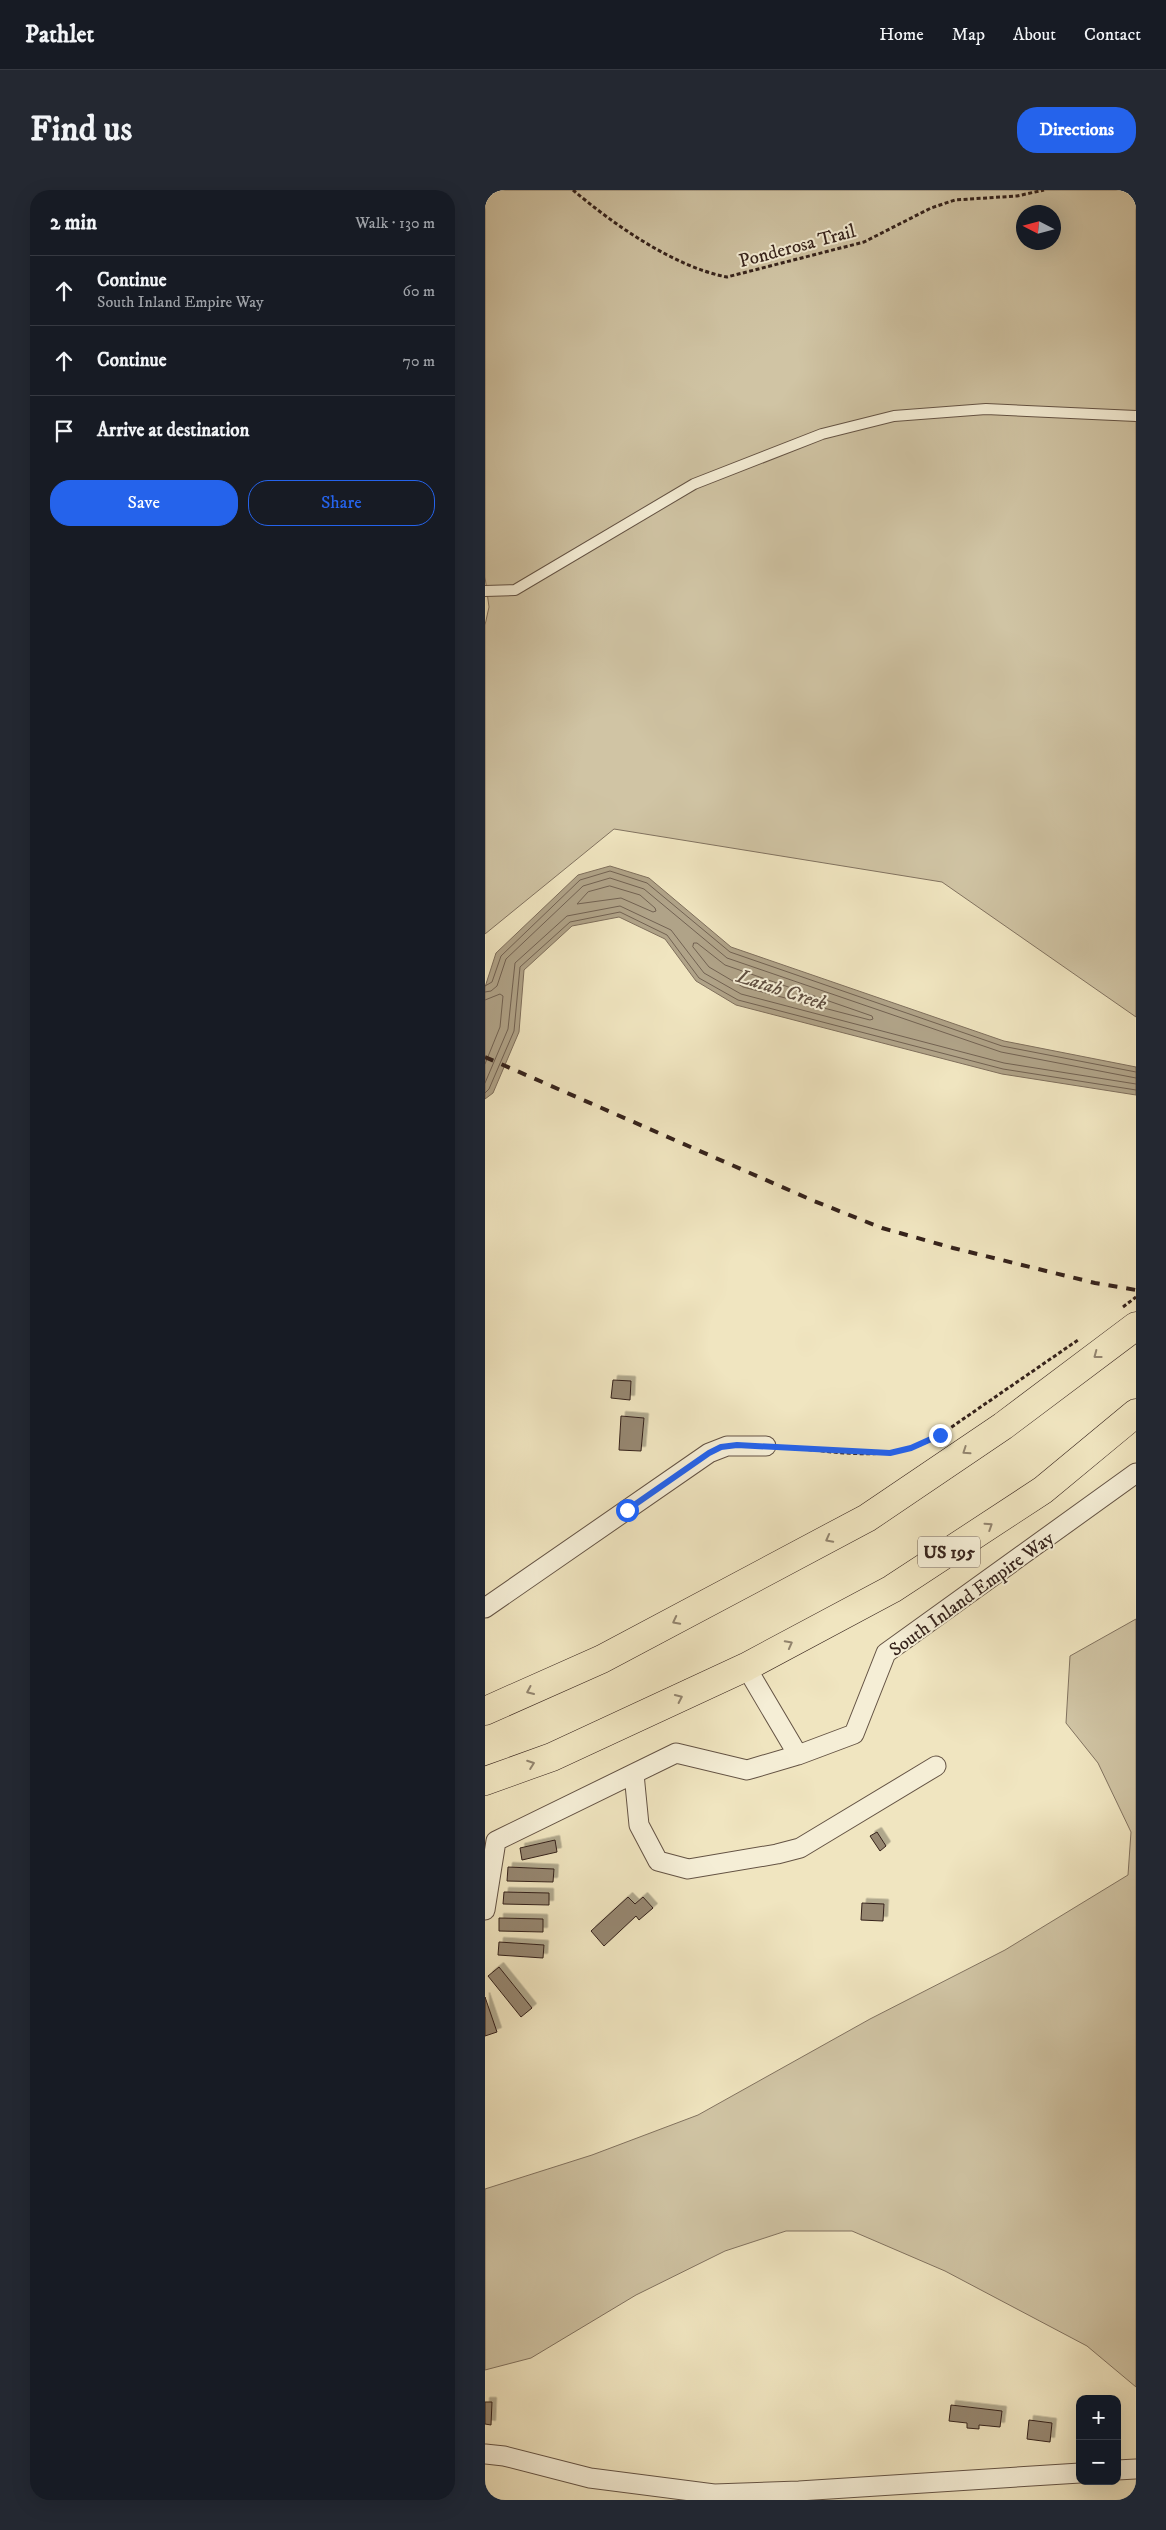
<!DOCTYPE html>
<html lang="en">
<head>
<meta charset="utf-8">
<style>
  :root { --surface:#171b24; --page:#242831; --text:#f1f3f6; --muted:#9ea1a6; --line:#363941; --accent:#2563eb }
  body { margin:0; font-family:"IM FELL DW Pica",serif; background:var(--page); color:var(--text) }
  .controls { position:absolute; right:15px; bottom:15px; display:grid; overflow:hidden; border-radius:10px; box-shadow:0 5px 20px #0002 }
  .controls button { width:45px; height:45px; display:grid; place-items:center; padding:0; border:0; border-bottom:1px solid var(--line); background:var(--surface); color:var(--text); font:25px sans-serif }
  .compass { position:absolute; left:531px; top:15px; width:45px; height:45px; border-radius:50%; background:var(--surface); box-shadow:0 5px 20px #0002; rotate:276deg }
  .stop { position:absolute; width:15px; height:15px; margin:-11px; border:4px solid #2563eb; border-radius:50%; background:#fff }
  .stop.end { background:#2563eb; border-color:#fff; box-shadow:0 1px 5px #0008 }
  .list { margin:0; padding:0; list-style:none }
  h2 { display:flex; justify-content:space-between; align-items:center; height:65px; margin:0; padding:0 20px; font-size:21px }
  h2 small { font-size:16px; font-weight:400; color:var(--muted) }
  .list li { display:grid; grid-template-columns:32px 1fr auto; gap:15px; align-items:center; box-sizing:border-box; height:70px; padding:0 20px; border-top:1px solid var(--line) }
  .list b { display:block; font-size:19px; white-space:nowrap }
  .list p { margin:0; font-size:16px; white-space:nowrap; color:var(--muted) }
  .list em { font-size:16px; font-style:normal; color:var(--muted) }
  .actions { display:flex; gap:10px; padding:15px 20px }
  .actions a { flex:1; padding:11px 0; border:1px solid var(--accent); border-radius:20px; text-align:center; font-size:18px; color:var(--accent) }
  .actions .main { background:var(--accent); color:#fff }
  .icon { flex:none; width:28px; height:28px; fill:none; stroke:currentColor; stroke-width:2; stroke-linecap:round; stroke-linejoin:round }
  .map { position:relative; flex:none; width:651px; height:2310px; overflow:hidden; border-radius:20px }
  header { display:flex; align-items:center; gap:30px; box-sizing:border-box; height:70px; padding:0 25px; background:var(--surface); border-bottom:1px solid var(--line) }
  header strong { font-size:24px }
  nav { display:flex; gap:28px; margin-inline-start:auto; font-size:18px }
  .intro { display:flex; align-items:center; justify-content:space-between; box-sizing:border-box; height:120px; padding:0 30px }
  h1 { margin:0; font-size:35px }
  .button { padding:12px 22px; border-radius:20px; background:var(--accent); color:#fff; font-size:18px; font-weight:700 }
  main { display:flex; gap:30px; padding:0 30px }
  aside { flex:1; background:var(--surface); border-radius:20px; box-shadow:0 5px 20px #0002 }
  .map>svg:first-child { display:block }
</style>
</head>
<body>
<header>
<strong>Pathlet</strong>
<nav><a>Home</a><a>Map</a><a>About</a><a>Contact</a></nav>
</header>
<div class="intro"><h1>Find us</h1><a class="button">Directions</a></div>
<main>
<aside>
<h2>2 min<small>Walk · 130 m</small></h2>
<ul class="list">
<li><svg class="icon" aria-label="ahead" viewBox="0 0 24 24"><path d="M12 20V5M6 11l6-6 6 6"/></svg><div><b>Continue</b><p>South Inland Empire Way</p></div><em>60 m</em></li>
<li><svg class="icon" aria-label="ahead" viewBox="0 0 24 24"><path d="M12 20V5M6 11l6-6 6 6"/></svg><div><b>Continue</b></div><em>70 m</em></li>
<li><svg class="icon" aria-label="arrive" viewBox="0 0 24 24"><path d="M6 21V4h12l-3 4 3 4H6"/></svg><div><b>Arrive at destination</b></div></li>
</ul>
<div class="actions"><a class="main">Save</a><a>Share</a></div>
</aside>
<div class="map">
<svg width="651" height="2310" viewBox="0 0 651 2310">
  <defs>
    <filter id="shadow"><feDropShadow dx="4.5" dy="-4.5" stdDeviation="0" flood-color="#0004"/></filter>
  </defs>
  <rect width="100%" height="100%" fill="#f0e5c0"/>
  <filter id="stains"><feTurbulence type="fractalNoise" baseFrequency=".004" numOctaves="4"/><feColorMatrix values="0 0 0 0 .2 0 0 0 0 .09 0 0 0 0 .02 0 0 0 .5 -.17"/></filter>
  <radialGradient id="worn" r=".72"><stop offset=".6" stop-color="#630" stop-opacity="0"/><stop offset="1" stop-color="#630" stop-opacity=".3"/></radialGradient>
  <path fill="#d0c4a4" stroke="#827360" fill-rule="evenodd" d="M0 0H651V827L457 692 129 639 0 744V435L4 417 0 387ZM538 22H568V52H538Z
    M651 1429V2197L602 2156 460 2081 367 2041H301L240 2061 151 2105 46 2168 0 2180V1999L107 1965 213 1925 385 1829 520 1760 643 1685 646 1642 613 1573 581 1533 585 1466Z"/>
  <path fill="#b0a388" stroke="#7f6f5c" d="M125 676 164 688 246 757 519 851 651 877V905L517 884 251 815 211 791 180 749 134 727 87 736 39 780 34 842 8 903 0 909V797L11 763 93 685Z"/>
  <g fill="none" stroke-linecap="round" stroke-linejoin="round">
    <path stroke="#726252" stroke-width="1" d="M125 696 155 705 170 718 171 721 168 722 136 708 92 714 103 702Z
      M209 753H212L240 775 387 826 388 829 385 830 258 797 224 777 208 757Z
      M0 796 7 792 16 766 95 690 125 681 162 693 245 762 517 856 651 882
      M0 802 6 801 12 796 21 769 98 696 125 688 159 699 242 768 516 862 651 888
      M0 810 15 804 18 806 15 837 0 874
      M0 893 23 839 30 773 82 726 135 716 186 740 219 783 256 804 519 873 651 894
      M0 903 4 899 29 841 35 777 85 732 135 722 182 745 214 788 253 810 518 879 651 900"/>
  </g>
  <path fill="#968771" stroke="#35221b" filter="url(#shadow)" d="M128 1190 146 1191 145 1210 126 1208Z
    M136 1226 159 1228 156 1261 134 1260Z
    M392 1642 401 1656 395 1661 385 1646Z
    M70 1650 72 1662 37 1670 35 1658Z
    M23 1677 69 1679 68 1692 22 1691Z
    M19 1702 64 1703V1715L18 1714Z
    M143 1707 150 1714 158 1707 168 1718 154 1730 151 1726 119 1756 106 1741Z
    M377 1713 399 1714 398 1731 376 1730Z
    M14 1728 58 1729V1742L14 1741Z
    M14 1752 59 1755 58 1768 13 1765Z
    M14 1777 47 1818 36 1827 3 1786Z
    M0 1807 12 1842 0 1846Z
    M0 2212H7L6 2235 0 2234Z
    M466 2215 517 2221 515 2237 494 2235V2239L482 2238V2233L464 2231Z
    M544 2230 567 2233 565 2252 542 2249Z"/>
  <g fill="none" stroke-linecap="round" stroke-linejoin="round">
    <defs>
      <path id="service" d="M0 401 30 400 209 294 337 244 409 226 501 219 651 226"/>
      <path id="minor" d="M0 1418 224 1263 242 1256H281
        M261 1477 313 1565
        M149 1584 154 1635 173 1671 203 1679 292 1664 315 1658 451 1576
        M0 1720 11 1651 191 1563 262 1580 313 1565 369 1544 401 1463 651 1283
        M0 2264 19 2266 105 2288 229 2304 314 2301 595 2283
        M632 2280 651 2279"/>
      <path id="trunk" d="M0 1521 117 1469 382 1328 518 1236 651 1136
        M0 1591 67 1567 261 1477 407 1399 558 1300 651 1223"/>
    </defs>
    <use href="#service" stroke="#645344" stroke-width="12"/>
    <use href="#minor" stroke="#645344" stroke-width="21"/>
    <use href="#trunk" stroke="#35221b" stroke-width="29"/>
    <path stroke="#35221b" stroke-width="3" stroke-dasharray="4 2.5" stroke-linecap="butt" d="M88 0C128 34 189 77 242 87L379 52 446 18 470 10 532 6 559 0
      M638 1117 651 1107
      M297 1257C335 1260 378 1268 416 1261 430 1258 443 1252 455 1245L593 1150"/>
    <use href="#service" stroke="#f5eed6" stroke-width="10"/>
    <use href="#minor" stroke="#f5eed6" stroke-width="19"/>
    <use href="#trunk" stroke="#f0e5c0" stroke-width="28"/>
    <path stroke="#35221b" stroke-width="4" stroke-dasharray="9 9" stroke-linecap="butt" d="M0 867 329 1011 397 1038 468 1058 610 1093 651 1100"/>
  </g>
  <defs><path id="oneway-chevron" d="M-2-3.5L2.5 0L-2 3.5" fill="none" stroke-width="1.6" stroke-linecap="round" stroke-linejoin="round" transform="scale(1.25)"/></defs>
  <g stroke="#92846e">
    <use href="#oneway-chevron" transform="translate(612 1165) rotate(143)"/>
    <use href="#oneway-chevron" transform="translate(481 1261) rotate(146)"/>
    <use href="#oneway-chevron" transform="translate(504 1336) rotate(-33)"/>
    <use href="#oneway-chevron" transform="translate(344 1349) rotate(152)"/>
    <use href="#oneway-chevron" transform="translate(191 1431) rotate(153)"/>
    <use href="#oneway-chevron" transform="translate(304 1454) rotate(-28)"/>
    <use href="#oneway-chevron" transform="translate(45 1501) rotate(156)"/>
    <use href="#oneway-chevron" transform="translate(194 1508) rotate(-25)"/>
    <use href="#oneway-chevron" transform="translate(46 1574) rotate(-20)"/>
  </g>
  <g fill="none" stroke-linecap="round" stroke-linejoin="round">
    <path stroke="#2563eb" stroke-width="6" d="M142 1320 224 1263 236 1257 252 1255 405 1263 426 1258 455 1245"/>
  </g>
  <g text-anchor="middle" stroke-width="4" stroke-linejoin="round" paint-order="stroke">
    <rect fill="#f5eed6" stroke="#6f5f53" stroke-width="1" x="433" y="1346.5" width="62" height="31" rx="4"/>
    <g font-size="18" font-weight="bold" fill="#35221b">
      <text x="464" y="1368">US 195</text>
    </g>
    <g font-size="19" fill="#35221b" stroke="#f5eed6">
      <text transform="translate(312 55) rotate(-15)" y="7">Ponderosa Trail</text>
      <text transform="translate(486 1403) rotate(-36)" y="7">South Inland Empire Way</text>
    </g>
    <g font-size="20" font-style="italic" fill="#604f41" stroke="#f5eed6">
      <text transform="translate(297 799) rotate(18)" y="7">Latah Creek</text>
    </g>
  </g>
  <rect width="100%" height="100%" filter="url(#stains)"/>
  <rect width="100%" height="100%" fill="url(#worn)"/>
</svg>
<div class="controls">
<button>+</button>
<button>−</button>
</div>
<svg class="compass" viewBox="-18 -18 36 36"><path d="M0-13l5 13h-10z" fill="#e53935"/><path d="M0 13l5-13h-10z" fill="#9ea1a6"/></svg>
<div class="stop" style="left:142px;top:1320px"></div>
<div class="stop end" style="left:455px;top:1245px"></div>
</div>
</main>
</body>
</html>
